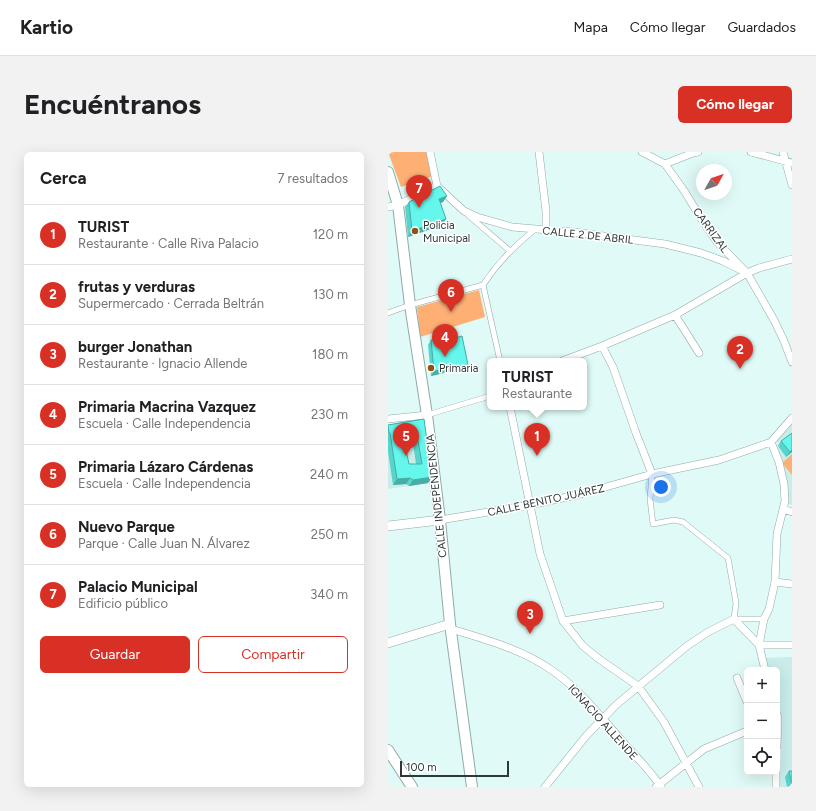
<!DOCTYPE html>
<html lang="es">
<head>
<meta charset="utf-8">
<style>
  :root { --surface:#fff; --page:#f2f2f2; --text:#202124; --muted:#757577; --line:#e0e0e0; --accent:#d93025 }
  body { margin:0; font-family:Figtree,sans-serif; background:var(--page); color:var(--text) }
  .controls { position:absolute; right:12px; bottom:12px; display:grid; overflow:hidden; border-radius:6px; box-shadow:0 4px 16px #0002 }
  .controls button { width:36px; height:36px; display:grid; place-items:center; padding:0; border:0; border-bottom:1px solid var(--line); background:var(--surface); color:var(--text); font:20px sans-serif }
  .compass { position:absolute; left:308px; top:12px; width:36px; height:36px; border-radius:50%; background:var(--surface); box-shadow:0 4px 16px #0002; rotate:50deg }
  .scale { position:absolute; left:12px; bottom:10px; width:109px; box-sizing:border-box; padding-left:4px; border:2px solid #2d3837; border-top:0; font-size:11px; line-height:14px; white-space:nowrap; color:#2d3837; -webkit-text-stroke:3px #fff; paint-order:stroke }
  .you { position:absolute; left:273px; top:335px; width:14px; height:14px; margin:-10px; border:3px solid #fff; border-radius:50%; background:#1a73e8; box-shadow:0 0 0 6px #1a73e833 }
  .badge { display:grid; place-items:center; width:26px; height:26px; border-radius:50%; background:var(--accent); color:#fff; font-size:13px; font-weight:700 }
  .pin { position:absolute; translate:-50% -33px; filter:drop-shadow(0 1px 2px #0008) }
  .pin::after { content:''; position:absolute; top:21px; width:14px; height:12px; background:inherit; clip-path:polygon(0 0,100% 0,50% 100%) }
  .popup { position:absolute; left:99px; top:206px; width:100px; height:52px; box-sizing:border-box; display:grid; place-content:center; border-radius:6px; background:var(--surface); filter:drop-shadow(0 1px 3px #0005); font-size:13px; white-space:nowrap; color:var(--muted) }
  .popup b { font-size:15px; color:var(--text) }
  .popup::after { content:''; position:absolute; left:50%; top:100%; margin-left:-8px; border:8px solid transparent; border-top-color:var(--surface) }
  .list { margin:0; padding:0; list-style:none }
  h2 { display:flex; justify-content:space-between; align-items:center; height:52px; margin:0; padding:0 16px; font-size:17px }
  h2 small { font-size:13px; font-weight:400; color:var(--muted) }
  .list li { display:grid; grid-template-columns:26px 1fr auto; gap:12px; align-items:center; box-sizing:border-box; height:60px; padding:0 16px; border-top:1px solid var(--line) }
  .list b { display:block; font-size:15px; white-space:nowrap }
  .list p { margin:0; font-size:13px; white-space:nowrap; color:var(--muted) }
  .list em { font-size:13px; font-style:normal; color:var(--muted) }
  .actions { display:flex; gap:8px; padding:12px 16px }
  .actions a { flex:1; padding:9px 0; border:1px solid var(--accent); border-radius:6px; text-align:center; font-size:14px; color:var(--accent) }
  .actions .main { background:var(--accent); color:#fff }
  .icon { flex:none; width:22px; height:22px; fill:none; stroke:currentColor; stroke-width:2; stroke-linecap:round; stroke-linejoin:round }
  .map { position:relative; flex:none; width:404px; height:635px; overflow:hidden; border-radius:6px }
  header { display:flex; align-items:center; gap:24px; box-sizing:border-box; height:56px; padding:0 20px; background:var(--surface); border-bottom:1px solid var(--line) }
  header strong { font-size:19px }
  nav { display:flex; gap:22px; margin-inline-start:auto; font-size:14px }
  .intro { display:flex; align-items:center; justify-content:space-between; box-sizing:border-box; height:96px; padding:0 24px }
  h1 { margin:0; font-size:28px }
  .button { padding:10px 18px; border-radius:6px; background:var(--accent); color:#fff; font-size:14px; font-weight:700 }
  main { display:flex; gap:24px; padding:0 24px }
  aside { flex:1; background:var(--surface); border-radius:6px; box-shadow:0 4px 16px #0002 }
  .map>svg:first-child { display:block }
</style>
</head>
<body>
<header>
<strong>Kartio</strong>
<nav><a>Mapa</a><a>Cómo llegar</a><a>Guardados</a></nav>
</header>
<div class="intro"><h1>Encuéntranos</h1><a class="button">Cómo llegar</a></div>
<main>
<aside>
<h2>Cerca<small>7 resultados</small></h2>
<ul class="list">
<li><span class="badge">1</span><div><b>TURIST</b><p>Restaurante · Calle Riva Palacio</p></div><em>120 m</em></li>
<li><span class="badge">2</span><div><b>frutas y verduras</b><p>Supermercado · Cerrada Beltrán</p></div><em>130 m</em></li>
<li><span class="badge">3</span><div><b>burger Jonathan</b><p>Restaurante · Ignacio Allende</p></div><em>180 m</em></li>
<li><span class="badge">4</span><div><b>Primaria Macrina Vazquez</b><p>Escuela · Calle Independencia</p></div><em>230 m</em></li>
<li><span class="badge">5</span><div><b>Primaria Lázaro Cárdenas</b><p>Escuela · Calle Independencia</p></div><em>240 m</em></li>
<li><span class="badge">6</span><div><b>Nuevo Parque</b><p>Parque · Calle Juan N. Álvarez</p></div><em>250 m</em></li>
<li><span class="badge">7</span><div><b>Palacio Municipal</b><p>Edificio público</p></div><em>340 m</em></li>
</ul>
<div class="actions"><a class="main">Guardar</a><a>Compartir</a></div>
</aside>
<div class="map">
<svg width="404" height="635" viewBox="0 0 404 635">
  <rect width="100%" height="100%" fill="#dffaf7"/>
  <path fill="#caedea" d="M404 269V353L396 350 389 287Z
    M32 271 40 331 0 337V278Z
    M404 505V635H391L394 579 393 564 389 545V518H381L376 506Z"/>
  <path fill="#feb074" d="M0 0H40L48 23 13 35Z
    M91 138 97 165 32 185 29 155Z
    M404 302V323L394 311Z"/>
  <g fill="none" stroke-linecap="round" stroke-linejoin="round">
    <defs>
      <path id="pedestrian" d="M80 63 122 99
        M95 133 112 209
        M0 161 22 153 95 133C110 110 125 96 146 78
        M39 263 102 244
        M264 322 262 347 265 372 286 368 295 370 340 406 348 451 346 467H376"/>
      <path id="minor" d="M42 0 49 34
        M151 0 158 59V79
        M254 0 277 12 305 1 310 0
        M363 0 404 11
        M395 0 404 33
        M277 12 297 40 312 65 329 90 359 121 386 168 396 189 404 210
        M49 34 76 59 89 65 124 75 185 80 277 92 313 101 335 109 359 121
        M0 55 10 53 49 34
        M287 163 311 201
        M214 194 225 215 248 281 264 322
        M174 209 214 194 287 163 359 121 371 116 404 107
        M122 255 152 402 175 469 195 494 211 507 250 534 276 570 311 635
        M0 267 39 263
        M395 357 404 360
        M52 368 142 353 193 342 264 322 331 308 383 290 404 266
        M387 430 404 432
        M175 469 272 453
        M63 477C96 487 133 497 162 517 191 536 213 565 235 590 248 605 263 619 273 635
        M377 518 371 493 376 467 381 457 387 430 389 382 397 349 396 332 391 310 383 290
        M349 526 359 550
        M389 562 390 568 389 594
        M157 635 198 584 228 553 299 494 320 480 346 467 371 493H404
        M268 635 316 597 359 579
        M388 635V620"/>
      <path id="tertiary" d="M0 374 52 368
        M0 491 62 472"/>
      <path id="secondary" d="M0 20 10 53 22 153 39 263 52 368 62 472 84 635
        M0 598 24 635"/>
    </defs>
    <use href="#pedestrian" stroke="#91aaa7" stroke-width="6"/>
    <use href="#minor" stroke="#91aaa7" stroke-width="8"/>
    <use href="#tertiary" stroke="#91aaa7" stroke-width="10"/>
    <use href="#secondary" stroke="#91aaa7" stroke-width="12"/>
    <use href="#pedestrian" stroke="#fff" stroke-width="5"/>
    <use href="#minor" stroke="#fff" stroke-width="7"/>
    <use href="#tertiary" stroke="#fff" stroke-width="9"/>
    <use href="#secondary" stroke="#fff" stroke-width="10"/>
  </g>
  <path fill="#57d4cb" fill-rule="evenodd" d="M59 44 55 50 52 51 58 67 54 73 20 85 17 55 21 50Z
    M43 188 57 189 80 213 77 218 57 220 56 221 43 224 40 193Z
    M36 267 40 331 21 334 18 332 5 333 0 300V273ZM24 284 28 312H21L15 285Z
    M393 289 404 300 398 305 390 294Z
    M401 619 404 635H399L397 625Z"/>
  <path fill="#47ada5" d="M59 44 55 50 47 53 51 47Z
    M58 67 54 73 20 85 24 79Z
    M80 213 77 218 57 220 56 221 43 224 46 219 59 215Z
    M28 277 24 284 10 285 14 279Z
    M404 298V300L398 305 402 300Z
    M44 325 40 331 21 334 25 328Z
    M22 326 18 332 5 333 9 327Z"/>
  <path fill="#65f7ec" stroke="#47ada5" fill-rule="evenodd" d="M52 34 59 44 51 47 58 67 24 79 21 50Z
    M74 184 80 213 59 215 60 217 46 219 43 188 57 187V189Z
    M36 267 44 325 25 328 22 326 9 327 2 281H1L0 273ZM28 277 34 312H21L14 279Z
    M404 281V298L402 300 393 289Z
    M401 619H404V634Z"/>
  <g fill="#915219" stroke="#fff" stroke-width="1.5">
    <circle cx="27" cy="79" r="4"/>
    <circle cx="43" cy="216" r="4"/>
  </g>
  <g text-anchor="middle" stroke-width="3" stroke-linejoin="round" paint-order="stroke">
    <g font-size="11" fill="#2d3837" stroke="#fff" text-anchor="start">
      <text x="35" y="77">Policia<tspan x="35" dy="13">Municipal</tspan></text>
      <text x="51" y="220">Primaria</text>
    </g>
    <g font-size="11" fill="#2d3837" stroke="#fff">
      <text transform="translate(323 78) rotate(54)" y="4">CARRIZAL</text>
      <text transform="translate(200 83) rotate(6)" y="4">CALLE 2 DE ABRIL</text>
      <text transform="translate(48 344) rotate(-96)" y="4">CALLE INDEPENDENCIA</text>
      <text transform="translate(158 348) rotate(-12)" y="4">CALLE BENITO JUÁREZ</text>
      <text transform="translate(215 570) rotate(48)" y="4">IGNACIO ALLENDE</text>
    </g>
  </g>
</svg>
<div class="controls">
<button>+</button>
<button>−</button>
<button><svg class="icon" aria-label="locate" viewBox="0 0 24 24"><circle cx="12" cy="12" r="6"/><path d="M12 2v4M12 18v4M2 12h4M18 12h4"/></svg></button>
</div>
<svg class="compass" viewBox="-18 -18 36 36"><path d="M0-13l5 13h-10z" fill="#e53935"/><path d="M0 13l5-13h-10z" fill="#757577"/></svg>
<div class="scale">100 m</div>
<div class="you"></div>
<div class="pin badge" style="left:149px;top:304px">1</div>
<div class="popup"><b>TURIST</b>Restaurante</div>
<div class="pin badge" style="left:352px;top:217px">2</div>
<div class="pin badge" style="left:142px;top:482px">3</div>
<div class="pin badge" style="left:57px;top:205px">4</div>
<div class="pin badge" style="left:18px;top:304px">5</div>
<div class="pin badge" style="left:63px;top:160px">6</div>
<div class="pin badge" style="left:31px;top:56px">7</div>
</div>
</main>
</body>
</html>
